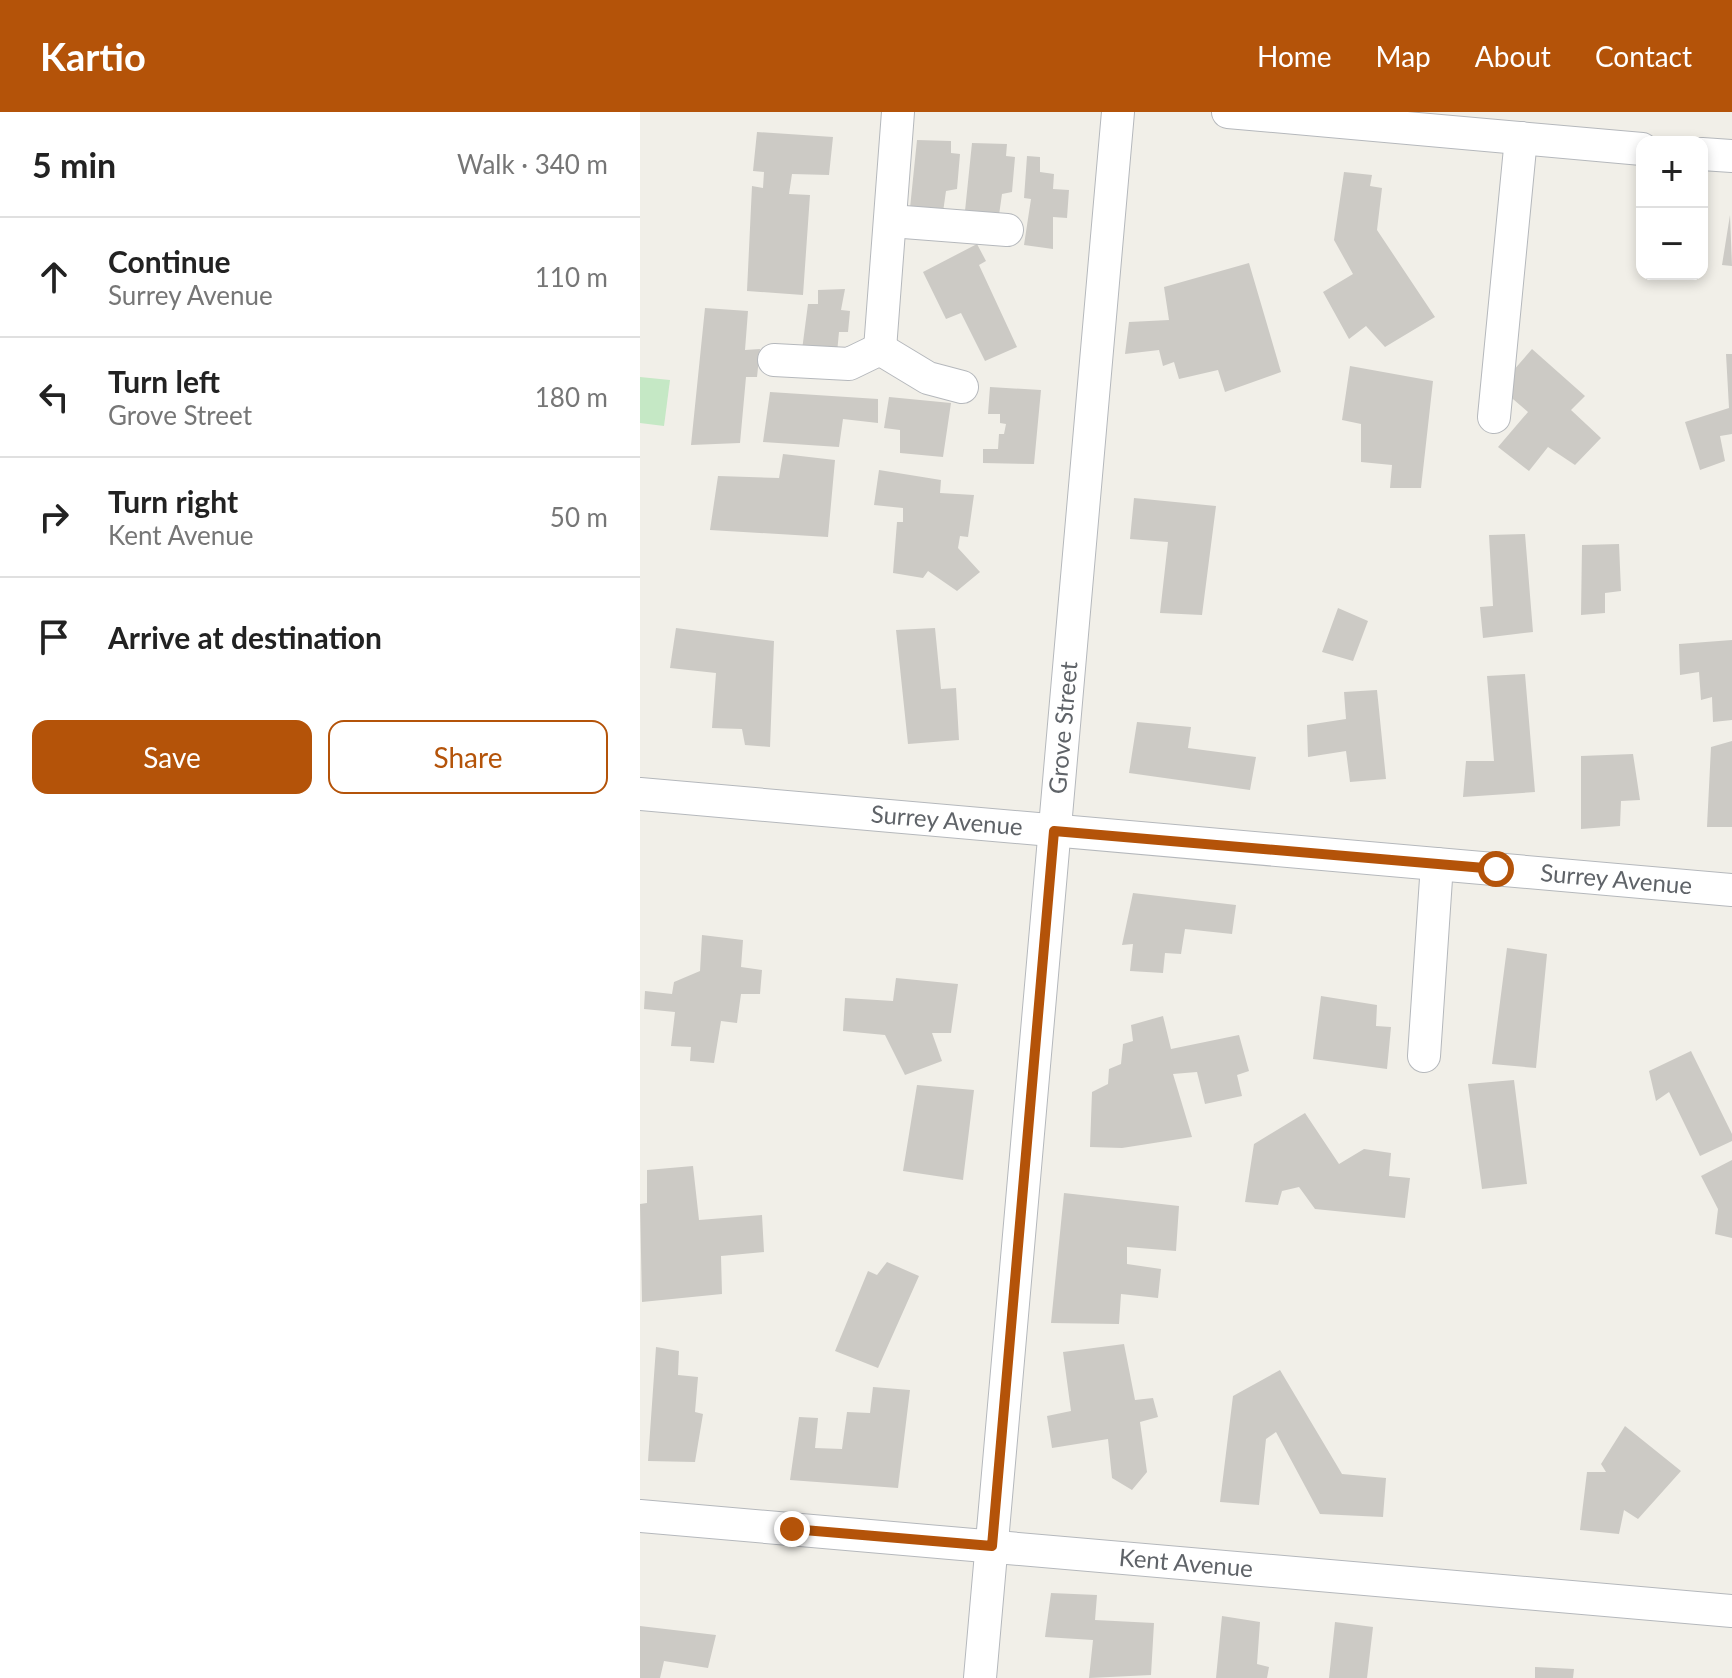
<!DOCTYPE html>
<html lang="en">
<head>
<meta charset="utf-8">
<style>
  :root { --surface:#fff; --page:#f2f2f2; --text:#222; --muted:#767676; --line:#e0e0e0; --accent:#b45309 }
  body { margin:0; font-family:Lato,sans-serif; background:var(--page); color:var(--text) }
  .controls { position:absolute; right:24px; top:24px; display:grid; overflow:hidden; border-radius:16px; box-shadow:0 4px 12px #0003 }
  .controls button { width:72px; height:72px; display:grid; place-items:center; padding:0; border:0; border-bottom:2px solid var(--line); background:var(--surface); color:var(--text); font:40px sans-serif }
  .stop { position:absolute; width:24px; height:24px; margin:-18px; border:6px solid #b45309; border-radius:50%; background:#fff }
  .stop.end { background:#b45309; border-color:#fff; box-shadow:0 2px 8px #0008 }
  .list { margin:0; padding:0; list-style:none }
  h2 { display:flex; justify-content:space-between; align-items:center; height:104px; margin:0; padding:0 32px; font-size:34px }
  h2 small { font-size:26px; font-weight:400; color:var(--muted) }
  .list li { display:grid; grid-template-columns:52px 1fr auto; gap:24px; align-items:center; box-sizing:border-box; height:120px; padding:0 32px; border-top:2px solid var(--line) }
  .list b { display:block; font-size:30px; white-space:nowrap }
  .list p { margin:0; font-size:26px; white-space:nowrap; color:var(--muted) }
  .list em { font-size:26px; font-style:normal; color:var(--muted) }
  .actions { display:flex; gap:16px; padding:24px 32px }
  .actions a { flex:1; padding:18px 0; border:2px solid var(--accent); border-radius:16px; text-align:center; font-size:28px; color:var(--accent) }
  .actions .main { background:var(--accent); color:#fff }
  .icon { flex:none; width:44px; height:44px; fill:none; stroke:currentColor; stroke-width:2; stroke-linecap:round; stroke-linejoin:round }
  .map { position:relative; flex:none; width:1092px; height:1566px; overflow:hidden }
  header { display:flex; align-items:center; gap:48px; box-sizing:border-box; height:112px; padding:0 40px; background:var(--accent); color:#fff }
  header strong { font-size:38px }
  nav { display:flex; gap:44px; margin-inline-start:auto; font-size:28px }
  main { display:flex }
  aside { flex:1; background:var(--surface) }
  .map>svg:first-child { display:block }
</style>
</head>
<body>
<header>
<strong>Kartio</strong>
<nav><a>Home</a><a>Map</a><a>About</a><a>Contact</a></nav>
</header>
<main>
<aside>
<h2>5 min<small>Walk · 340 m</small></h2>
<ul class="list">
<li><svg class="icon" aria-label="ahead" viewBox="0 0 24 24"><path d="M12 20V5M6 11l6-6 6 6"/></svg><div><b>Continue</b><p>Surrey Avenue</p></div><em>110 m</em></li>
<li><svg class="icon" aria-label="left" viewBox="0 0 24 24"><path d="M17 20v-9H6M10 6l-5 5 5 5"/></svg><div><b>Turn left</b><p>Grove Street</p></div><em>180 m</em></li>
<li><svg class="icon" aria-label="right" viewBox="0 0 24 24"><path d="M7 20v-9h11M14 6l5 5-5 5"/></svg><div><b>Turn right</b><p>Kent Avenue</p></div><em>50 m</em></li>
<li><svg class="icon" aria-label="arrive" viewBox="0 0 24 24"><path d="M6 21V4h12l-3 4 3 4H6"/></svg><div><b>Arrive at destination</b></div></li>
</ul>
<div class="actions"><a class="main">Save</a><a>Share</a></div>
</aside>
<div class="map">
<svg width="1092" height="1566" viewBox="0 0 1092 1566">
  <rect width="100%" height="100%" fill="#f1efe8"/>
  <path fill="#c5e8c5" d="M0 265 30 268 24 314 0 311Z"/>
  <path fill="#cccac5" d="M117 20 193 25 189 63 152 62 149 82 170 83 163 183 107 179 112 74 123 76 124 60 113 59Z
    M277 28 311 29V41L320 42 317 77 306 79 303 100 270 96Z
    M332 31 367 32 366 44 375 45 372 80 362 82 359 103 325 99Z
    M387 44 400 45V60L414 62 413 77 429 78 427 106 413 105V137L384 133 391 87 384 86Z
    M704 60 732 63 730 74 742 76 737 118 795 205 745 235 726 214 709 227 683 180 713 162 694 128Z
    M1090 103 1092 154 1082 153Z
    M337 132 346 149 339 153 377 235 345 249 321 201 306 207 283 160Z
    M609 151 641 260 585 280 578 258 539 267 534 250 523 254 519 238 485 242 489 210 529 208 524 175Z
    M205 177 201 198 210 199 208 220H199L197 241 162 238 168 192H178V178Z
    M65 196 108 199 105 238 120 237 117 265H106L100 331 51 333Z
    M892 237 945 284 931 298 961 326 935 353 908 335 889 359 858 335 888 300 859 275Z
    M1086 242H1092V322L1080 324 1085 349 1060 358 1045 310 1089 296Z
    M710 254 793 269 781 376H750L752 353 721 350V312L702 308Z
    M350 275 401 278 394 352 343 351V337H358L359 322H364L366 312 360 311V302H348Z
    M130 280 238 287V311L203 307 199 335 123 330Z
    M249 285 311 291 303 345 260 341V318L244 316Z
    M143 342 195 348 188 425 70 418 78 364 139 366Z
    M239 358 301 368 300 381 334 383 328 425 320 424 318 436 340 460 317 479 288 459 283 466 253 461 257 410H263V396L234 393Z
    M494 386 576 394 562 503 520 501 528 430 490 427Z
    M885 422 893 520 843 526 840 495 853 494 849 423Z
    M979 432 981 479 965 481V501L941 503 942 433Z
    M698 496 728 509 713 549 682 540Z
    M36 516 134 529 130 635 105 633 102 617 72 616 76 561 30 556Z
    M295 516 301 577 316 576 319 628 268 632 256 518Z
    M1092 528V608L1073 610 1072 585 1061 588 1059 560 1040 563 1039 532Z
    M885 562 895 680 823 685 826 649H854L847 564Z
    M737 578 746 667 710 670 706 639 668 645 667 613 706 607 704 580Z
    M497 610 551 615 548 636 616 645 610 678 489 661Z
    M1092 629V715H1067L1071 635Z
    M993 642 1000 688 981 689 980 714 941 717V644Z
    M493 781 596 793 592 822 545 817 541 842 525 841 523 861 490 859 493 832 482 833Z
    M62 823 103 828 101 855 122 858 120 882H101L97 911 81 909 74 951 50 949 51 935 31 934 35 900 4 897 5 879 32 882 34 870 60 859Z
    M867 836 907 842 896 956 852 952Z
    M256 866 318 872 311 921H292L302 949 265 963 245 923 203 919 205 886 253 889Z
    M681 884 737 893 736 914 751 915 747 957 673 947Z
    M523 904 531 937 599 923 609 959 597 963 602 984 565 992 557 960 533 962 552 1025 482 1036 450 1035 452 980 468 972 469 957 481 952 483 932 493 929 491 913Z
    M1051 939 1092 1022V1029L1060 1044 1029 980 1016 989 1009 959Z
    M874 968 887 1072 842 1077 828 972Z
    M277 973 334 978 323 1068 263 1059Z
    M665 1001 699 1052 724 1037 751 1041 749 1064 770 1066 765 1106 675 1097 659 1075 642 1079 638 1093 605 1090 614 1032Z
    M1092 1048V1126L1075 1122 1078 1097 1061 1064Z
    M53 1054 59 1108 122 1103 124 1140 81 1144 82 1182 2 1190 0 1092 7 1091V1058Z
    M424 1081 539 1094 536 1139 487 1135V1152L521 1157 518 1186 481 1182 479 1212 411 1211Z
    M247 1150 279 1164 238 1256 195 1239 228 1159 237 1163Z
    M484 1232 495 1288 513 1286 518 1305 500 1310 507 1360 492 1378 472 1366 468 1327 412 1336 407 1304 431 1299 423 1240Z
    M16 1235 39 1239 38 1263 58 1265 55 1300 63 1302 55 1350 8 1349Z
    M640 1258 702 1362 746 1366 743 1405 680 1402 636 1320 626 1327 619 1393 580 1390 593 1284Z
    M233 1275 270 1278 258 1376 150 1368 159 1305 178 1306 175 1336 202 1337 207 1300 230 1301Z
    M985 1314 1041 1359 998 1407 984 1398 979 1422 940 1418 947 1360H966L961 1352Z
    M411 1481 457 1483 455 1508 514 1511 511 1563 449 1566 453 1528 405 1525Z
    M582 1504 620 1510 617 1552 629 1555 627 1566H576Z
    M695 1510 733 1515 727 1566H689Z
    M0 1514 76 1523 68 1556 24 1549 20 1566H0Z
    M895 1555 934 1557 933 1566H895Z"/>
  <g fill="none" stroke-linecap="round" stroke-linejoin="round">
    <defs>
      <g id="minor">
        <path d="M588 0 1002 37"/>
        <path d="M1062 42 1092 44"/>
        <path d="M251 109 367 118"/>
        <path d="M240 237 258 0"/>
        <path d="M134 248 209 252 240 237 288 266 322 275"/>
        <path d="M854 305 881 26"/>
        <path id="s1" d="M0 682 1092 778"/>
        <path d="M784 944 797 752"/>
        <path id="s2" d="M0 1404 1092 1499"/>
        <path id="s3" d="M340 1566 478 0"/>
      </g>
    </defs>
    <use href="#minor" stroke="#b5b8bc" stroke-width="34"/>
    <use href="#minor" stroke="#fff" stroke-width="32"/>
  </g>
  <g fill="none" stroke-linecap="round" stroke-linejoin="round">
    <path stroke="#b45309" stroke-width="10" d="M152 1417 352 1434 414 719 856 757"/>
  </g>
  <g text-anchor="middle" stroke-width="6" stroke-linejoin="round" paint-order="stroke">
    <g font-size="24" fill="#5f6368" stroke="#fff">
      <text dy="8" stroke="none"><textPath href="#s3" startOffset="954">Grove Street</textPath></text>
      <text dy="8" stroke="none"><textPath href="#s1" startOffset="308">Surrey Avenue</textPath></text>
      <text dy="8" stroke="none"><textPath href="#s1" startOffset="980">Surrey Avenue</textPath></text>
      <text dy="8" stroke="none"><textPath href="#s2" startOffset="548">Kent Avenue</textPath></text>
    </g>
  </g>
</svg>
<div class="controls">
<button>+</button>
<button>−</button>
</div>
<div class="stop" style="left:856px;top:757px"></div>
<div class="stop end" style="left:152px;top:1417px"></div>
</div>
</main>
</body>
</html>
